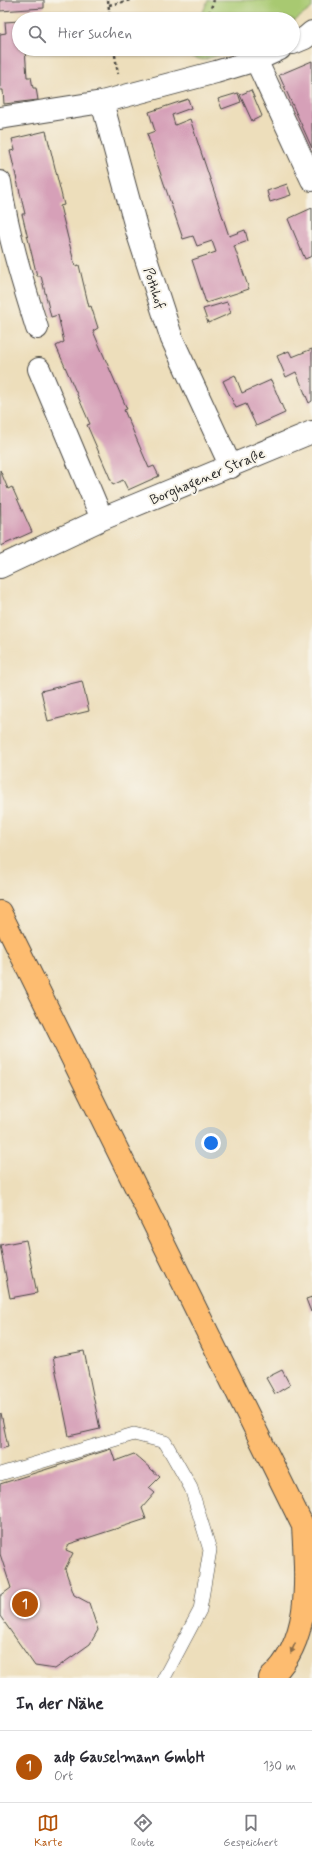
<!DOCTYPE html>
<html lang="de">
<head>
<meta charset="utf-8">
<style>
  :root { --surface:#fff; --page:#f7f7f7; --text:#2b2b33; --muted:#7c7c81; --line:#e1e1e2; --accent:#b45309 }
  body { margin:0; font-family:Mynerve,sans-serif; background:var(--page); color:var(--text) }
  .you { position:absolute; left:211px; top:1143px; width:14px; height:14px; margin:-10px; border:3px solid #fff; border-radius:50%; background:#1a73e8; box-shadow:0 0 0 6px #1a73e833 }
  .badge { display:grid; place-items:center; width:26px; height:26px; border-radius:50%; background:var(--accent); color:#fff; font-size:13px; font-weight:700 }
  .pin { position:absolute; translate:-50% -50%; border:2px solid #fff; box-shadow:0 1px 4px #0006 }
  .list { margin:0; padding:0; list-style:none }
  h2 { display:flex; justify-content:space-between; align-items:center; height:52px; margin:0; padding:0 16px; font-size:17px }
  h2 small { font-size:13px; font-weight:400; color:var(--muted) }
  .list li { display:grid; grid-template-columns:26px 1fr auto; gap:12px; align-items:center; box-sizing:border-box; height:72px; padding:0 16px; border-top:1px solid var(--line) }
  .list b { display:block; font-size:15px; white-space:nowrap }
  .list p { margin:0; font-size:13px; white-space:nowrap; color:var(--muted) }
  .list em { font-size:13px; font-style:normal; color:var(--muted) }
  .icon { flex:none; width:22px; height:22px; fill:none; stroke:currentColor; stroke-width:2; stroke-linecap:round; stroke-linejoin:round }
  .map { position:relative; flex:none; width:312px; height:1678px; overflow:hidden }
  .search { position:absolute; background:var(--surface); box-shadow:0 1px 3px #0004; left:12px; right:12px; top:12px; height:44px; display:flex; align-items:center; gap:10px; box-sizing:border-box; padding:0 14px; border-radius:22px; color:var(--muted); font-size:15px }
  .sheet { height:124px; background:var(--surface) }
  nav { display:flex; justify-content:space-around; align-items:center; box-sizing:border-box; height:56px; border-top:1px solid var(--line); background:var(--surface); font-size:11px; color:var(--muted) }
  nav a { display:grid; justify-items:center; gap:2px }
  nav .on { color:var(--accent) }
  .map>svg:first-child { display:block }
</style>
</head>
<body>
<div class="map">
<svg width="312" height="1678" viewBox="0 0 312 1678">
  <rect width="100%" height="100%" fill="#f7f3e8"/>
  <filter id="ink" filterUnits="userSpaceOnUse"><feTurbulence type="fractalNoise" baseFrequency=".025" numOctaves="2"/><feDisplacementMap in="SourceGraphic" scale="8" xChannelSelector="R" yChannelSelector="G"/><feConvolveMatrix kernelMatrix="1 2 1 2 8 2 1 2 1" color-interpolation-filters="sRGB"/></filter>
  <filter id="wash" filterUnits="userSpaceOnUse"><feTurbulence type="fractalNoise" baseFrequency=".012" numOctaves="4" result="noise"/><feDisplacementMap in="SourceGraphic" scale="16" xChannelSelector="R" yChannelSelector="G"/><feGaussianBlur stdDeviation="0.9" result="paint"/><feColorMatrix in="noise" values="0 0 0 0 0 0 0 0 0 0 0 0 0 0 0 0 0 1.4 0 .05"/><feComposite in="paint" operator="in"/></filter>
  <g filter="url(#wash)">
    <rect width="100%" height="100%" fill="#eddebb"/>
    <path fill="#a8c971" stroke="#6a7a4e" d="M208 0H312V8L293 22V19H200Z
      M188 49H237L203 60 185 55Z"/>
    <g id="blocks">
      <path fill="#d6a0b8" d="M0 0H44V8L0 11Z
        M19 21V49H25L27 77H31L33 88H36L38 100 4 104 3 90H0V34L6 33 5 22Z
        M312 61V148L279 75Z
        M251 90 262 116 252 121 240 95Z
        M238 93 241 102 222 109 218 99Z
        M188 99 191 108 172 115 175 125 190 119 229 236 245 230 248 241 234 246 249 289 206 303 192 260 216 252 212 241 197 246 193 236 183 239 147 134 155 131 149 112Z
        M46 131 64 205 60 206 75 266 79 265 89 307 91 306 98 328 93 331 127 409 124 410 149 468 154 466 159 476 128 490 123 480 113 485 87 425 90 424 56 346 64 342 58 315 51 317 41 276H37L22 214H25L10 151 15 150 12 139Z
        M287 184 291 195 270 202 267 191Z
        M312 208V256L305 259 288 219Z
        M227 302 231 313 208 323 203 309Z
        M312 349V401L309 403 296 372 286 377 277 356 289 351 292 357Z
        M235 375 242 393 271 380 285 413 256 426 246 404 236 408 223 381Z
        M0 470 8 489 12 487 32 532 1 546Z
        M82 681 89 711 48 721 41 691Z
        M26 1240 37 1293 10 1298 0 1245Z
        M312 1297V1311L311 1312 306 1299Z
        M84 1351 100 1429 69 1436 53 1357Z
        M282 1370 290 1385 275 1394 266 1378Z
        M1 1413 8 1447 0 1449V1414Z
        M111 1449 115 1461 134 1454 160 1477 149 1488 155 1493 142 1508 146 1519 69 1544 66 1550 73 1553 65 1569 74 1595 89 1603 98 1630 90 1644 55 1669 35 1666 0 1616V1596L11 1588 0 1554V1484Z"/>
    </g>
  </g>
  <g filter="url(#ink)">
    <use href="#blocks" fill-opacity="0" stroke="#484641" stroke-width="1"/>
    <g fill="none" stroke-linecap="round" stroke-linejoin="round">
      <defs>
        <path id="lane" d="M0 1474 134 1434 165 1442 191 1488 210 1550 200 1610 164 1678"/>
        <path id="street" d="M293 43 305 38 312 32
          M256 60 312 180
          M102 102 137 231 172 339 231 467
          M0 118 102 102 216 72 256 60 280 49
          M0 182C7 232 22 280 37 328
          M39 369 102 519
          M0 567 102 519 312 432"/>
        <path id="highway" d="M0 912 303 1526 312 1537
          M270 1678C312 1641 306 1578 303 1526"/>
      </defs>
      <use href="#lane" stroke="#484641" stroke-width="14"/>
      <use href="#street" stroke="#484641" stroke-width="24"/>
      <use href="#highway" stroke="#484641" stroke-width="24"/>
      <path stroke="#484641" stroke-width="2.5" stroke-dasharray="3 3" stroke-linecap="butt" d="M108 0 110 19
        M109 5 131 0
        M207 19 214 0
        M114 49 118 74"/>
      <use href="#lane" stroke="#fff" stroke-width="13"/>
      <use href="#street" stroke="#fff" stroke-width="22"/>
      <use href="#highway" stroke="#fdbc6f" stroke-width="22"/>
    </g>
    <defs><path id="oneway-solid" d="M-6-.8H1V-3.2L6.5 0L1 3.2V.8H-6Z"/></defs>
    <use fill="#8a6c4a" href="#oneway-solid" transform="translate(293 1648) rotate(114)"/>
  </g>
  <g text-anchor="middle" stroke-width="4" stroke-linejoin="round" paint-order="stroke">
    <g font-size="14" fill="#2b2b2b" stroke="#f7f3e8">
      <text transform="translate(155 288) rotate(72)" y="5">Pothhof</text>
      <text transform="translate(207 476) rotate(-23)" y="5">Borghagener Straße</text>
    </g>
  </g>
</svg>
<div class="you"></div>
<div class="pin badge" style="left:25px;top:1604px">1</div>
<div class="search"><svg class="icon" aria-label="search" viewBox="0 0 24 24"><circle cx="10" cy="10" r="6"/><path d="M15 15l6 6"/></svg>Hier suchen</div>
</div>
<section class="sheet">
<h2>In der Nähe<small></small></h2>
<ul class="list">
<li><span class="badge">1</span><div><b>adp Gauselmann GmbH</b><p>Ort</p></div><em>130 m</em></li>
</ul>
</section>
<nav>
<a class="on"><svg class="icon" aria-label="map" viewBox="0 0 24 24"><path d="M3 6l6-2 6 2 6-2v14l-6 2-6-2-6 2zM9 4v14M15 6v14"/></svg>Karte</a>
<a><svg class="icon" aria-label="directions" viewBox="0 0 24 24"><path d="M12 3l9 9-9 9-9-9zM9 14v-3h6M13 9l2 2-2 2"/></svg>Route</a>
<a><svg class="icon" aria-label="saved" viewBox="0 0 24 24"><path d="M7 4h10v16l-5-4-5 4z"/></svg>Gespeichert</a>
</nav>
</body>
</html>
